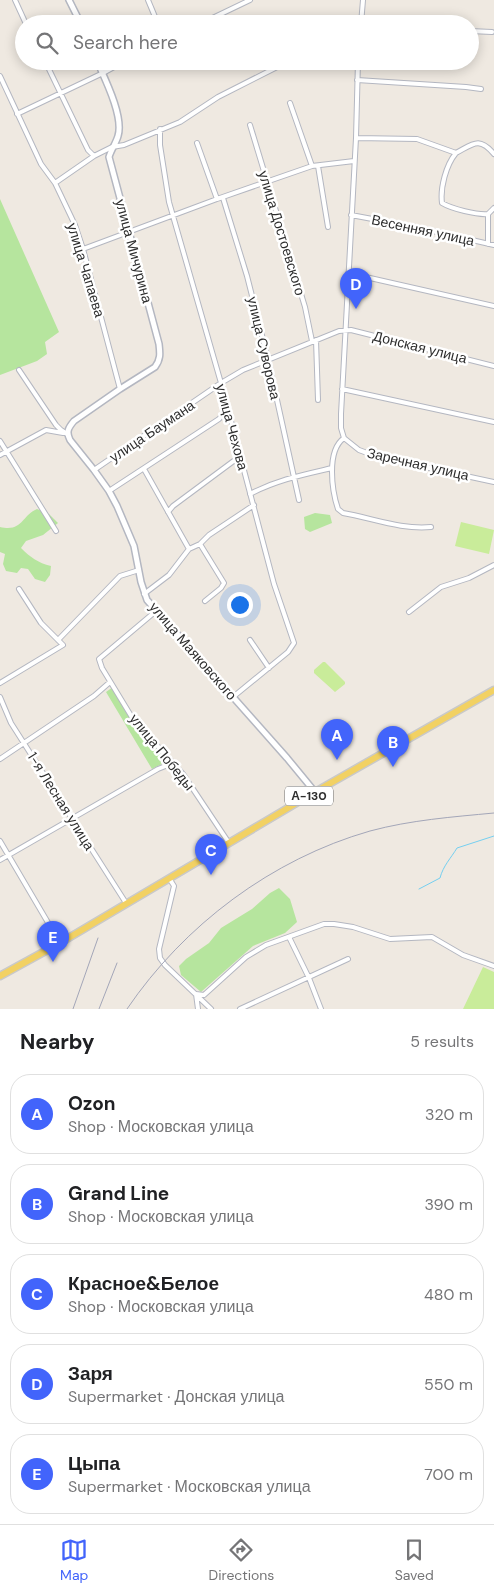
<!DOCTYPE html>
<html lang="en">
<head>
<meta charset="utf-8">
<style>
  :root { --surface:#fff; --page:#f6f6f6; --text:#202124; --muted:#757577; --line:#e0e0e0; --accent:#4264fb }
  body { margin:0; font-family:"DM Sans",sans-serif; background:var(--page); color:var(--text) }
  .you { position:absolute; left:239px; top:604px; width:18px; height:18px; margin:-12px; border:4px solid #fff; border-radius:50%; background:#1a73e8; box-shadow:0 0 0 8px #1a73e833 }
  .badge { display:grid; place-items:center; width:32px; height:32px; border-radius:50%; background:var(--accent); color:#fff; font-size:16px; font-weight:700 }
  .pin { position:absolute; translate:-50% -41px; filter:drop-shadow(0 1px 2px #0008) }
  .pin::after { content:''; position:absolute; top:26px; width:18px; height:15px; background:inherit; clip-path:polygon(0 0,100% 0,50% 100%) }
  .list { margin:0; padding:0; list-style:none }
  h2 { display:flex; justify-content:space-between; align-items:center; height:65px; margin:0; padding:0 20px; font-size:21px }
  h2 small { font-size:16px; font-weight:400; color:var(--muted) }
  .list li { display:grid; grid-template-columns:32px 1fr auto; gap:15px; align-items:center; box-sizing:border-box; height:80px; margin:0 10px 10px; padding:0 10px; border:1px solid var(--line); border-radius:20px }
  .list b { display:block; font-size:19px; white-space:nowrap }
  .list p { margin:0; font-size:16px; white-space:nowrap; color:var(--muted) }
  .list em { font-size:16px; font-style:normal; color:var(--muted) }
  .icon { flex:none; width:28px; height:28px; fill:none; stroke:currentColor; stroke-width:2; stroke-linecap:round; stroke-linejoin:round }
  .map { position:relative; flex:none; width:494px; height:1009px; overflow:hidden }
  .search { position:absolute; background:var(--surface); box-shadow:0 2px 12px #0003; left:15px; right:15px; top:15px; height:55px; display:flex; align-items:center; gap:12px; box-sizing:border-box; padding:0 18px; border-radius:28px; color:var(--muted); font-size:19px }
  .sheet { height:515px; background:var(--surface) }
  nav { display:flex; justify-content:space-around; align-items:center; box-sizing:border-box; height:70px; border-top:1px solid var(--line); background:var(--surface); font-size:14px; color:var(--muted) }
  nav a { display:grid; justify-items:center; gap:2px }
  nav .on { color:var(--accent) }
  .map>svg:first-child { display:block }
</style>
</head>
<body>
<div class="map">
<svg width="494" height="1009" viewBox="0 0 494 1009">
  <rect width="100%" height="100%" fill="#efe9e1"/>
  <path fill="#b6e59e" d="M0 199 59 332 45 342 47 354 37 361 0 375Z
    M37 509 49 514 58 523 43 535 26 541 21 548C30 557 38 563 51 566L50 575 45 582 35 579 28 569 21 568 17 573 6 571 3 564 5 554 0 552V527C23 532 21 516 37 509Z
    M315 513 330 515 332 523 310 532 305 529 304 517Z
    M113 687 132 721 168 761 152 769 106 692Z
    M279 888 290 899 297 922 285 933 253 946 201 992 181 975 179 966 186 959 209 943 221 928 252 909 270 893Z"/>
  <path fill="#c9ec9a" d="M461 522 494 530 489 554 455 546Z
    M323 662H325L345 682V684L335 692 314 673V670Z
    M483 967 494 972V1009H463Z"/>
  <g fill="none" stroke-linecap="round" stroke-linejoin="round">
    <path stroke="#75cff0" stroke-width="1" d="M419 889 440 878C443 866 451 858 457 848L494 836"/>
    <defs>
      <path id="minor" d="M15 0 26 24
        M148 0 158 24
        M200 24 250 0
        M361 24 363 0
        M470 31 492 32
        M45 61 88 150 94 156
        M175 61 176 62
        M0 76 41 164 55 183 75 225 83 249 120 389
        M357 80 466 87 481 89
        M290 103 312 166
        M17 114 103 73 125 61
        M250 125 305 307 312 341
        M160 129V145L169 202 221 383 274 584 294 643 288 652 233 697
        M356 138 417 139 456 153C446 165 440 188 442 203 452 209 477 215 488 214V244
        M197 143 217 199
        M456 153C473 144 479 136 494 154
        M318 166 328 227
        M55 183 94 156 112 147 124 145 180 122 218 97 289 61
        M223 198 247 276 268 359 299 500
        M488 214 494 208
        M351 215 415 227 494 245
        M83 249 217 199 312 166 354 161
        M348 273 494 306
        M316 340 318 400
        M19 370 56 425 61 430 67 434
        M342 389 494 422
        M344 438 341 428V414L356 138 358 61
        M344 438C326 451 332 491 338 509L343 513C372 518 402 530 431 527
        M344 438 359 450 378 457 494 482
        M0 441 56 531
        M0 455 46 430 63 433
        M144 469 189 549
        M94 470 221 383 243 370 339 331 351 330 494 366
        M109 491 219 419 227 410
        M250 494C277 480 302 475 332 468
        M168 512 173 506 239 457
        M200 544 224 583 221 588 205 601
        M144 594 169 575 189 549 200 544 209 535 254 505
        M156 611 99 659 102 668 133 719 183 774 229 843
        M409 612 441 587 469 578 494 565
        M58 640 120 576 139 570
        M250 640 269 668
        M0 683 63 645 41 623 19 589
        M0 697 11 723 126 903
        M0 759 94 696 110 682
        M0 841 60 943
        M0 860 158 769 173 763
        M169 878 174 886 159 949 160 958 165 965 211 1009
        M289 937 309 978 321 1009
        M196 994 204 995 246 957 266 945 324 924H334L353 927 390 939 432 937 463 955 494 966
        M196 994 198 1009
        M240 1009 348 959"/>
      <path id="tertiary" d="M69 0 81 24
        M97 61C105 79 124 117 118 136 116 143 111 150 109 157L159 344C160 353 161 359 155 367L120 389 74 421C68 428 66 432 70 440L94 470 109 491 117 506 134 546 141 582 147 600 287 758 315 792"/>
      <path id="primary" d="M0 976 60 943 315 792 494 690"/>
    </defs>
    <use href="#minor" stroke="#b4b7c1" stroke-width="6"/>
    <use href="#tertiary" stroke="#b4b7c1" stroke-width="8"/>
    <use href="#primary" stroke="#c9c9c9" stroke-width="9"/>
    <use href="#minor" stroke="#fff" stroke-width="4"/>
    <use href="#tertiary" stroke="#fff" stroke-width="5"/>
    <use href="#primary" stroke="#f2d163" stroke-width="6"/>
    <path stroke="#a3a6b8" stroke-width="1" d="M73 1009 98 938
      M99 1009 117 963
      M127 1009C184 925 272 859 370 831 411 820 452 817 494 813"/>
  </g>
  <g text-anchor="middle" stroke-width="5" stroke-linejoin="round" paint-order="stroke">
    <rect fill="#fff" stroke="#6d6d6d" stroke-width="1" x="285" y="786.5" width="48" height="19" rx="4"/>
    <g font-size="12" font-weight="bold" fill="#2e2e2e">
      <text x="309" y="800">А-130</text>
    </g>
    <g font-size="14" fill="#2e2e2e" stroke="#fff">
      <text transform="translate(423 230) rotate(12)" y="5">Весенняя улица</text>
      <text transform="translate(282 233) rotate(73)" y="5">улица Достоевского</text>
      <text transform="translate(134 251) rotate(75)" y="5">улица Мичурина</text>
      <text transform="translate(86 270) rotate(73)" y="5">улица Чапаева</text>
      <text transform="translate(420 347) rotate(14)" y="5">Донская улица</text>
      <text transform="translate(264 348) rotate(77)" y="5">улица Суворова</text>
      <text transform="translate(232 427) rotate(75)" y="5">улица Чехова</text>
      <text transform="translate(152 431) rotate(-34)" y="5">улица Баумана</text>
      <text transform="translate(418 464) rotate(13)" y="5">Заречная улица</text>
      <text transform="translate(193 651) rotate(49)" y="5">улица Маяковского</text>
      <text transform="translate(162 752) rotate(51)" y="5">улица Победы</text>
      <text transform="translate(61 801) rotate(58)" y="5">1-я Лесная улица</text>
    </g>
  </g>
</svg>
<div class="you"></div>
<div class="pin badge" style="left:337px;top:760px">A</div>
<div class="pin badge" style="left:393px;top:767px">B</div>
<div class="pin badge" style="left:211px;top:875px">C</div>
<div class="pin badge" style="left:356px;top:309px">D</div>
<div class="pin badge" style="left:53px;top:962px">E</div>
<div class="search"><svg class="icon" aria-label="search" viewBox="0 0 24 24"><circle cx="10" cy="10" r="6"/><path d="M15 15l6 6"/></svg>Search here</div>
</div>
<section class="sheet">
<h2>Nearby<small>5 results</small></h2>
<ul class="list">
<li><span class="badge">A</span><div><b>Ozon</b><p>Shop · Московская улица</p></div><em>320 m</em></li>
<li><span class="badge">B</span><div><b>Grand Line</b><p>Shop · Московская улица</p></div><em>390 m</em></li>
<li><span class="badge">C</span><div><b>Красное&amp;Белое</b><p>Shop · Московская улица</p></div><em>480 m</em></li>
<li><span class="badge">D</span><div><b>Заря</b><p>Supermarket · Донская улица</p></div><em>550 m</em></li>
<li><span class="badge">E</span><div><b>Цыпа</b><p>Supermarket · Московская улица</p></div><em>700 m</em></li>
</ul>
</section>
<nav>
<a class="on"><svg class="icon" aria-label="map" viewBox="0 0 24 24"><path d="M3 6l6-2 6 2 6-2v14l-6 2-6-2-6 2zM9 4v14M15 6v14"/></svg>Map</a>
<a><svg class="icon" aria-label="directions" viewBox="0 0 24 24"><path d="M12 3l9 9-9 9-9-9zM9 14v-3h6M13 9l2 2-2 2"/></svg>Directions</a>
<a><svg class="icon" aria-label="saved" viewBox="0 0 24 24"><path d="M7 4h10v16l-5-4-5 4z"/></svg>Saved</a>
</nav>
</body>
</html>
